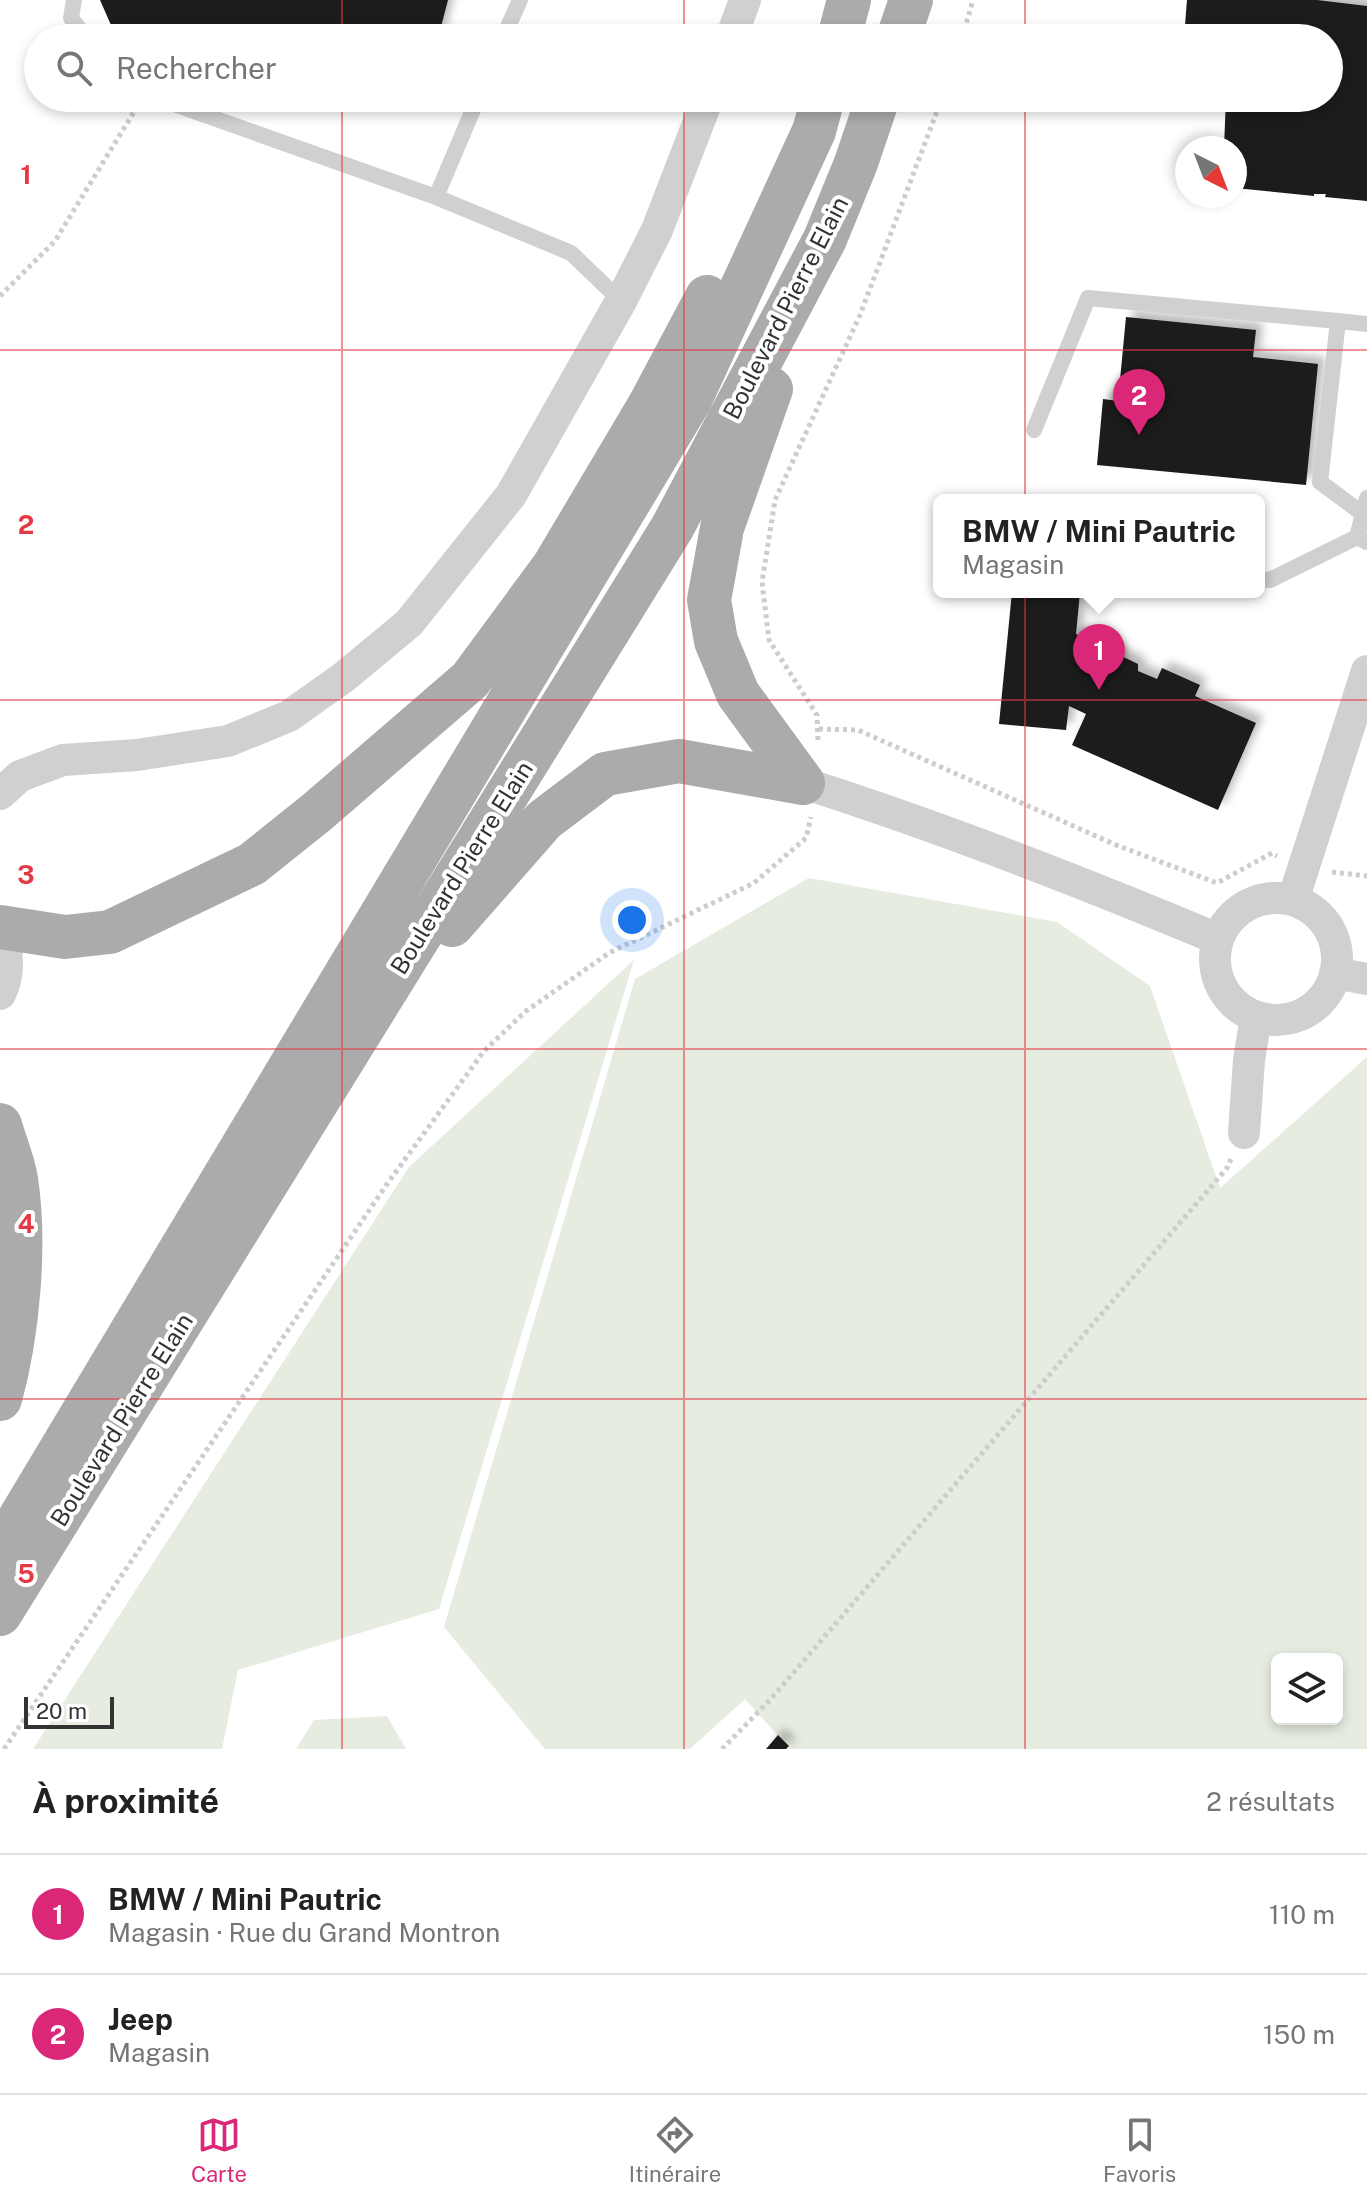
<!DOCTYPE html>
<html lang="fr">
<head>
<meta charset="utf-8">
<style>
  :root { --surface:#fff; --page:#f6f6f6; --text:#222; --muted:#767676; --line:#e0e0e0; --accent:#db2777 }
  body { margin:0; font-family:"Public Sans",sans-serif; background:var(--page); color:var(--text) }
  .controls { position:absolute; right:24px; bottom:24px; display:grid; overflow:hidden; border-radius:12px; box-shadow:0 4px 12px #0003 }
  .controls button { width:72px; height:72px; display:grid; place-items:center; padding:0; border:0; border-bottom:2px solid var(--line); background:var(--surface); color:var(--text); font:40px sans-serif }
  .compass { position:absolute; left:1175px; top:136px; width:72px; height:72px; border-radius:50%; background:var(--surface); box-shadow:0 4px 12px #0003; rotate:138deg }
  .scale { position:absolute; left:24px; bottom:20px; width:90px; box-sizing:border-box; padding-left:8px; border:4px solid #333; border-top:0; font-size:22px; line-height:28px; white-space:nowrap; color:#333; -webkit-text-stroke:6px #fff; paint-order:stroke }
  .you { position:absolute; left:632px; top:920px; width:28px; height:28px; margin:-20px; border:6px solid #fff; border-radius:50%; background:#1a73e8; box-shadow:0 0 0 12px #1a73e833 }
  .badge { display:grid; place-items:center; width:52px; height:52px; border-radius:50%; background:var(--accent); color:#fff; font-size:26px; font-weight:700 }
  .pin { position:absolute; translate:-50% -66px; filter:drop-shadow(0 2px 4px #0008) }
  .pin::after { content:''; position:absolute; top:42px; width:28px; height:24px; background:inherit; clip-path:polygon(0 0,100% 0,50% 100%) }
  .popup { position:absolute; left:933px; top:494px; width:332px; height:104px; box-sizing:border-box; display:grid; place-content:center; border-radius:12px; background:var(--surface); filter:drop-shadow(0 2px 6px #0005); font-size:26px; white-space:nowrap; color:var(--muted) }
  .popup b { font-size:30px; color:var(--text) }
  .popup::after { content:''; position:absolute; left:50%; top:100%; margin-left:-16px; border:16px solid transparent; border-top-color:var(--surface) }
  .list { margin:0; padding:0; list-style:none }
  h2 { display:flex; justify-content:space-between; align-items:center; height:104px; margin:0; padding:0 32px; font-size:34px }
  h2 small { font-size:26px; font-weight:400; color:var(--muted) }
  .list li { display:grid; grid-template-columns:52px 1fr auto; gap:24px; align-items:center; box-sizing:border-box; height:120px; padding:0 32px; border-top:2px solid var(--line) }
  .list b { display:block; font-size:30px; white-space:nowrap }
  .list p { margin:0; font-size:26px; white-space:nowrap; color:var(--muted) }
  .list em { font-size:26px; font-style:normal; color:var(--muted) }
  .icon { flex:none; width:44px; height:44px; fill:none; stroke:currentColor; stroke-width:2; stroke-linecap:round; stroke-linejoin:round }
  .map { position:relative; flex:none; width:1367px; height:1749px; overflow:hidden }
  .search { position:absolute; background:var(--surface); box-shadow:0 4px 12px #0003; left:24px; right:24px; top:24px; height:88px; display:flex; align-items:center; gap:20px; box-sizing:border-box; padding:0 28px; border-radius:44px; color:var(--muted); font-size:30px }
  .sheet { height:344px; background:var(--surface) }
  nav { display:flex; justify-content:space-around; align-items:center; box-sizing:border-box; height:112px; border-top:2px solid var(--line); background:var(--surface); font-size:22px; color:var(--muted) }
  nav a { display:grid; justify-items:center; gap:4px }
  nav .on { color:var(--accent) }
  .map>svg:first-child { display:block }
</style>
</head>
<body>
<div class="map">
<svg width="1367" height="1749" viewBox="0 0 1367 1749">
  <defs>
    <filter id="shadow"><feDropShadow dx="7" dy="-7" stdDeviation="4" flood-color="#0004"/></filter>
  </defs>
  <rect width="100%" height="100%" fill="#fff"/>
  <path fill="#e6ecdf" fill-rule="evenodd" d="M809 878 1057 922 1150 986 1220 1188 1367 1057V1749H790L745 1699 690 1749H545L444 1627 635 979ZM1277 1659H1337V1719H1277Z
    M634 960 439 1609 238 1670 222 1749H33L409 1167Z
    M387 1716 406 1749H296L314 1720Z"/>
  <path fill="#1a1a1a" filter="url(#shadow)" d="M100 0H448L438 38H122L111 25Z
    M1187 0H1317L1367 6V201L1325 197 1326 194H1314V196L1235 188V148H1224L1226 98H1329V38H1184Z
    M343 98H406L379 107Z
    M1126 317 1256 330 1253 357 1318 364 1306 485 1097 465 1103 399 1118 401Z
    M1012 592H1080L1076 634 1138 664V671L1157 679 1162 668 1200 685 1195 696 1256 723 1218 810 1072 745 1086 714 1069 706 1066 730 999 724Z
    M778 1735 789 1746 786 1749H766Z"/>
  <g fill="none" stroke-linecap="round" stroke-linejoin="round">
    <path stroke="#cdcdcd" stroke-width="5" stroke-dasharray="4 4" stroke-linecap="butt" d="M962 38 973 0
      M0 296 55 241 137 107
      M819 729 858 730 1116 845 1217 883 1272 853 1277 856
      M818 740 817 715 769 640 762 582 775 500 860 315 942 98
      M1332 872 1367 876
      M4 1749 387 1184 484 1051 526 1011 609 953 754 883 806 838 811 817
      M722 1749 770 1700 1227 1168 1231 1159"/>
    <path stroke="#d0d0d0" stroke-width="16" d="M74 0 71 18 86 38
      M503 38 520 0
      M157 98 436 197 478 98
      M436 197 571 253 621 301
      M1338 321 1367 324
      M1034 430 1088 298 1338 321 1320 482 1363 514
      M1357 537 1367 498
      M1259 579 1270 580 1357 537 1367 542"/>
    <path stroke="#d0d0d0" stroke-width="32" d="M731 38 745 0
      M803 783C944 828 1082 882 1218 939
      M0 794 20 776 63 760 137 755 228 741 289 716 344 677 409 623 511 495 621 301 657 230 708 98
      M1215 959a61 61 0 1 1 122 0a61 61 0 1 1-122 0Z
      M1293 900 1367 671
      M0 929C8 951 11 973 0 994
      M1335 973 1367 979
      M1244 1133 1249 1060 1256 1017"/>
    <path stroke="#ababab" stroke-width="44" d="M839 38 849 0
      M898 38 911 0
      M771 389 722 528 709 600 716 641 738 694 803 783
      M452 925 544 820 605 774 679 761 803 783
      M0 927 65 937 110 932 252 864 317 812 470 680 554 566 649 406 707 297
      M0 1125C5 1143 13 1161 16 1179 26 1245 18 1334 0 1399
      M0 1551 690 400 814 131 823 98
      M0 1614 672 528 825 239 856 163 878 98"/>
  </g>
  <path fill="none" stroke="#e63946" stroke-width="2" stroke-opacity="0.55" d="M342 0V38M684 0V38M1025 0V38M342 98V1749M684 98V1749M1025 98V1749M0 350H1367M0 700H1367M0 1049H1367M0 1399H1367"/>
  <g text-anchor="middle" stroke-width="8" stroke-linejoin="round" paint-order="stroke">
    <g font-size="24" fill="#333" stroke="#fff">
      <text transform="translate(786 308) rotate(-63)" y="8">Boulevard Pierre Elain</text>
      <text transform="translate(462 868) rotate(-58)" y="8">Boulevard Pierre Elain</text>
      <text transform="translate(122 1420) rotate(-58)" y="8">Boulevard Pierre Elain</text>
    </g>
  </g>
  <g font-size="26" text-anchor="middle" font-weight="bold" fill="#e63946" stroke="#fff" stroke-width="8" stroke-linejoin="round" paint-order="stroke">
    <text x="26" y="184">1</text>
    <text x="26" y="534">2</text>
    <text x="26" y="884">3</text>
    <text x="26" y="1233">4</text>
    <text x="26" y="1583">5</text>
  </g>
</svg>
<div class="controls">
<button><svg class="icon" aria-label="layers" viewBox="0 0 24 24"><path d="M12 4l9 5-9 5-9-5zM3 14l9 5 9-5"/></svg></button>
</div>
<svg class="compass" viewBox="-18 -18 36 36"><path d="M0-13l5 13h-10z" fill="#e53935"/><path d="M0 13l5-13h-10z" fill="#767676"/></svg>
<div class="scale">20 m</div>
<div class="you"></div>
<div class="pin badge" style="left:1099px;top:690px">1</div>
<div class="popup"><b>BMW / Mini Pautric</b>Magasin</div>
<div class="pin badge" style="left:1139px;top:435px">2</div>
<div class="search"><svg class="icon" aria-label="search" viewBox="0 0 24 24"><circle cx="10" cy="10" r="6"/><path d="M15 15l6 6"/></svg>Rechercher</div>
</div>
<section class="sheet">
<h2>À proximité<small>2 résultats</small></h2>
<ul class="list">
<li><span class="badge">1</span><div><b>BMW / Mini Pautric</b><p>Magasin · Rue du Grand Montron</p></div><em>110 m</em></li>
<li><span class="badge">2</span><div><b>Jeep</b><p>Magasin</p></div><em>150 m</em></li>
</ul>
</section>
<nav>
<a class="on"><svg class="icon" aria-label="map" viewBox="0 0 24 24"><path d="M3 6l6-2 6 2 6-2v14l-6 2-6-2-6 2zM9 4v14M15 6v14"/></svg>Carte</a>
<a><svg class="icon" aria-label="directions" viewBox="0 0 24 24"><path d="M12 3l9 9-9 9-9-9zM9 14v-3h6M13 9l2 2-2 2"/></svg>Itinéraire</a>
<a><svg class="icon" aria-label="saved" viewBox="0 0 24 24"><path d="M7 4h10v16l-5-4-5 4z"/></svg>Favoris</a>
</nav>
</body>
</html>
